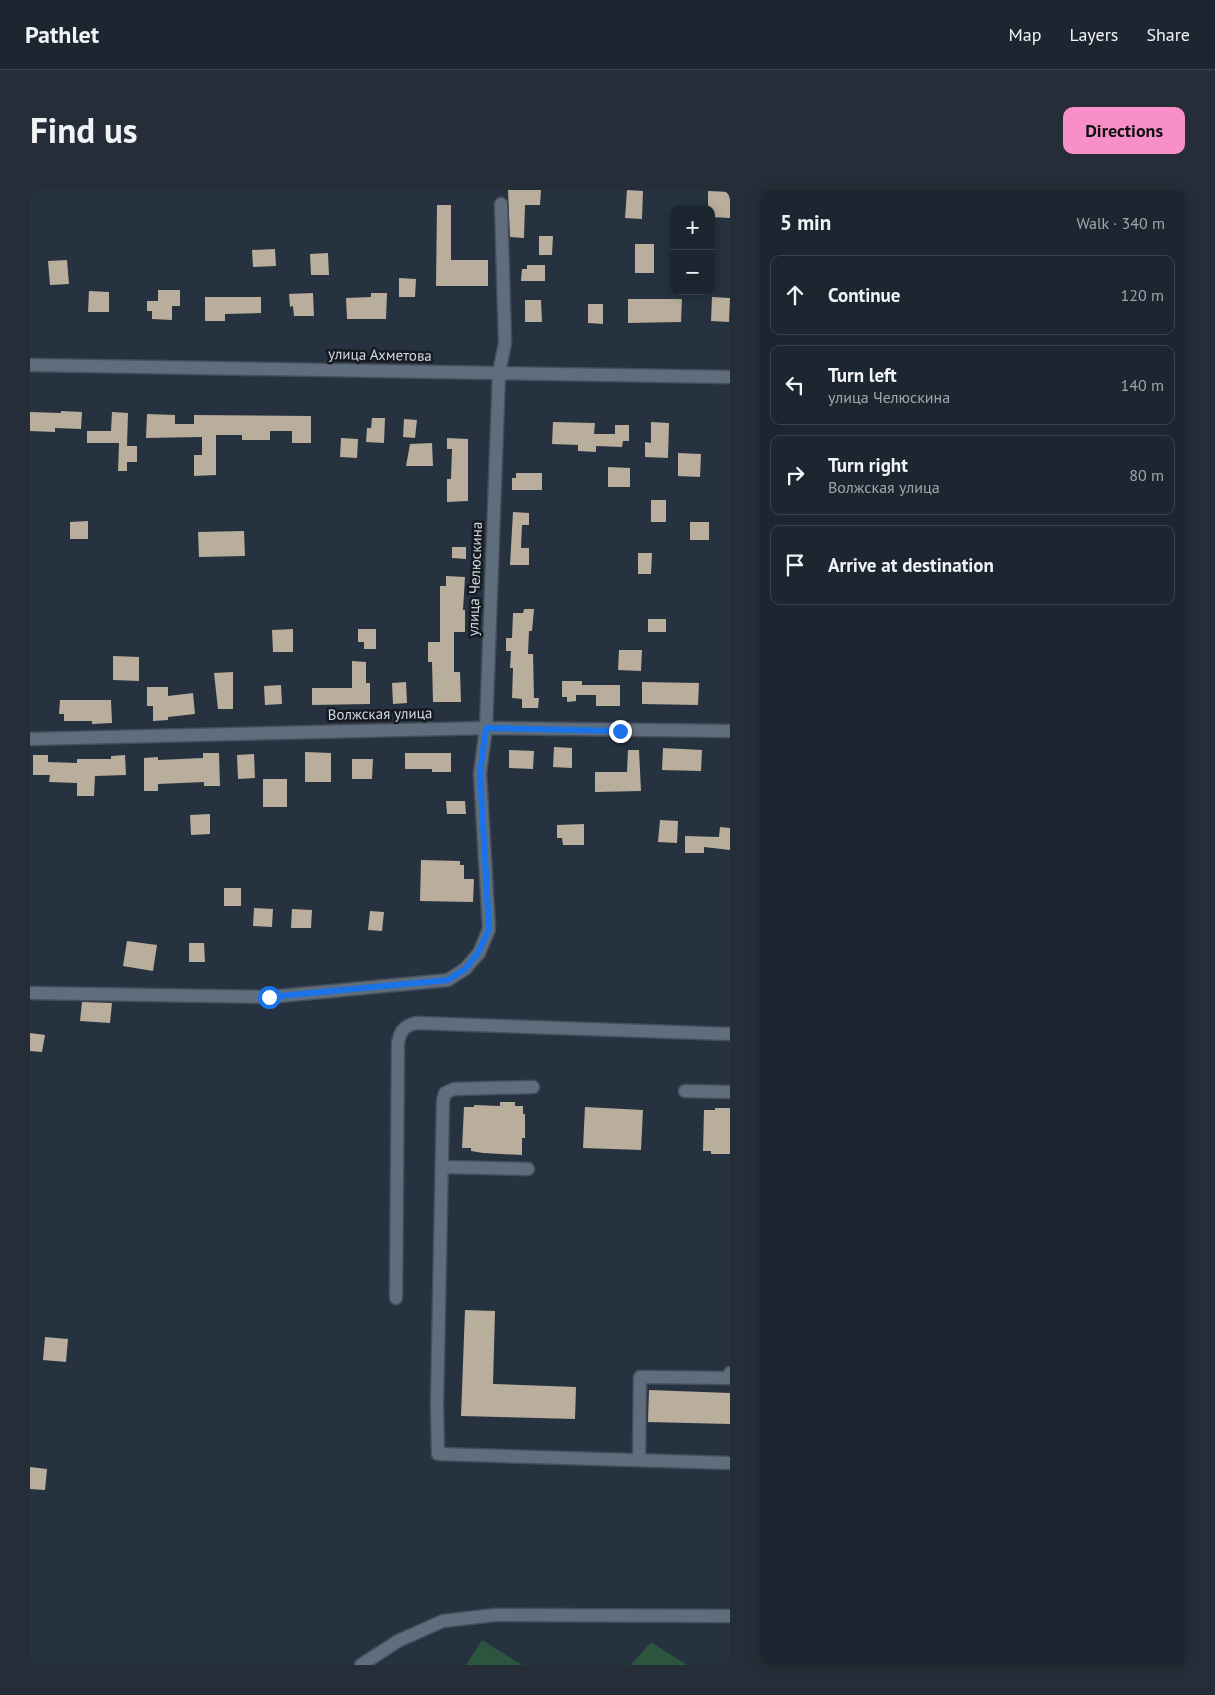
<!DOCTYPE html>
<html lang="en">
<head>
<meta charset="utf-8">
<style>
  :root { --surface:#1c2630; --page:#252e38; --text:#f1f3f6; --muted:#a0a5ab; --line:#3a434c; --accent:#f98fc9 }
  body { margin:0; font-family:"PT Sans",sans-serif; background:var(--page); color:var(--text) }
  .controls { position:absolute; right:15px; top:15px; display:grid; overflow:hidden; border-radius:10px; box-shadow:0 2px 12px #0003 }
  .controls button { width:45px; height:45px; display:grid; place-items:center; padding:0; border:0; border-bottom:1px solid var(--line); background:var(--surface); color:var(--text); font:25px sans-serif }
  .stop { position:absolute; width:15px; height:15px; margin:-11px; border:4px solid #1a73e8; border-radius:50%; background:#fff }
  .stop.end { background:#1a73e8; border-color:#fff; box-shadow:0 1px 5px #0008 }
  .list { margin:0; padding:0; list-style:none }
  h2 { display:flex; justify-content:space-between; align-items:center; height:65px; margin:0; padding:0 20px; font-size:21px }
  h2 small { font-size:16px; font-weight:400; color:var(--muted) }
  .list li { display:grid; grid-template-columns:32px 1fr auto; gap:15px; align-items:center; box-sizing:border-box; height:80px; margin:0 10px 10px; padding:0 10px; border:1px solid var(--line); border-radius:10px }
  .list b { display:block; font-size:19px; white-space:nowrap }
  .list p { margin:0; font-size:16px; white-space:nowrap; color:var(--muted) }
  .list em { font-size:16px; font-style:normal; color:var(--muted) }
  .icon { flex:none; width:28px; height:28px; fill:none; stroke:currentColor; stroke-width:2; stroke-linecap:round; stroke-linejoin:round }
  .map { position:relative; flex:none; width:700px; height:1475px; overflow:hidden; border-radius:10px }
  header { display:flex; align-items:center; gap:30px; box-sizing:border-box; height:70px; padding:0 25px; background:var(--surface); border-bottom:1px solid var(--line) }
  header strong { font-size:24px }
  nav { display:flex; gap:28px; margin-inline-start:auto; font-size:18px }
  .intro { display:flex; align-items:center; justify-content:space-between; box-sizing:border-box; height:120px; padding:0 30px }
  h1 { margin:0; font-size:35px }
  .button { padding:12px 22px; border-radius:10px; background:var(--accent); color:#111; font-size:18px; font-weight:700 }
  main { display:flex; gap:30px; padding:0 30px }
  aside { flex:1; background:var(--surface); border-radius:10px; box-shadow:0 2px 12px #0003 }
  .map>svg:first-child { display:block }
</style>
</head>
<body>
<header>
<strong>Pathlet</strong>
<nav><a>Map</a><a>Layers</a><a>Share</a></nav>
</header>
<div class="intro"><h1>Find us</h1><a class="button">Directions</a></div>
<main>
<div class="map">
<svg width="700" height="1475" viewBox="0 0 700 1475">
  <rect width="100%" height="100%" fill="#263240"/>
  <path fill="#2b553f" d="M452 1450 492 1475H436Z
    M621 1452 657 1475H601Z"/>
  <path fill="#b9ad9b" d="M478 0H511L510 15H495L494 48 480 47Z
    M597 0 613 1 612 29 595 28Z
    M678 1 700 2V28L681 27V19H678Z
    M407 15H421V70H458V96H406Z
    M509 46H523L522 65H509Z
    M605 54H624V83H605Z
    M245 59 246 76 223 77 222 60Z
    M298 63 299 85H281L280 64Z
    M37 70 39 94 20 95 18 71Z
    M497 75H515V91H491L492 79H497Z
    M369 88 386 89 385 107H369Z
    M128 100H150V116H142V130L122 129V121H117V111H128Z
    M59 101 79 102V122H58Z
    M283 103 284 126H264L263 116 260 117 259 104Z
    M341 103H357L356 129H317L316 108 341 107Z
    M175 107H231V123L195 124V131H175Z
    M682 107 700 108 699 132 681 131Z
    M598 109H652L651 132 598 133Z
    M495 110H511L512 132H495Z
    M558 114H573V134L558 133Z
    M31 221 52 222 51 239 25 238V242L0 241V222L31 223Z
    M82 222 98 223 97 256H107V272H97V281H88L89 253H57V241H81Z
    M117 224 145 225V234H164V225L281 226V253H262V241H240V250H212V245H186V285L164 286V265H172V247L116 248Z
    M342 228H355L354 253 336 252 337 238H341Z
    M374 229 387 230 385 248 373 247Z
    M523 232 565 233 564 244H585V235H599V251H593L592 257 566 256V262L548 261V255L522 254Z
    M621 232 639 233 638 268 615 267V252L621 253Z
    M311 248 328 249 327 268 310 267Z
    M417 248 438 249V311L417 312V289H421L422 259H417Z
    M402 253 403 276H376L380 254Z
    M648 263 671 264 670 287 648 286Z
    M578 277 600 278V297H578Z
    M486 283H512V300H482V288H486Z
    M621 310H636V332H621Z
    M483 322 499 323V335H492L491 358H499V375H480Z
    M58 331V349H40V332Z
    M660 332H679V350H660Z
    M214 341 215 366 169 367 168 342Z
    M422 357H436V369L422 368Z
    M608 363H622L621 384H608Z
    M416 386 435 387 433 420H435V442H424V482H430L431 512H403L402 472H398V452H410V396H416Z
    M494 419H504L502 441H499L498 464H503L504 508H509L508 518H492V509L482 508 483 478H480L481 461H476V448H482L483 423H493Z
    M618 429H636V442H618Z
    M263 439V462H243L242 440Z
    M328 439H346V459H334V452H328Z
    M589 460H612L611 481 588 480Z
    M83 466 109 467V491L83 490Z
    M322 471 336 472V493H340V514L282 515V498H322Z
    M203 482V519H188L184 483Z
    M532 491H552V495H590V516H566V505H546V511L537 512V507H532Z
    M376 492 377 513 363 514 362 493Z
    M612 492 669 493 668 515 612 514Z
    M251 495 252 514 235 515 234 496Z
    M117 497H138V506L163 503 165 524 138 527V530L123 531V516H117Z
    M30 510H81L82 533 62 534V531H34V524H29Z
    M524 557 542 558V578L523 577Z
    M633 558 672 560 671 581 632 580Z
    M479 560 504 561 503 579 479 578Z
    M598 560H609L611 601 565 602V582H597Z
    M275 562 301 563V592H275Z
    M173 563H189L190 596H174V592L128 594V601H114V568L128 567V570L173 568Z
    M375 563H421V582H402V579H375Z
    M224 564 225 588 208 589 207 565Z
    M3 565H18V572L47 573V569H81V566L95 565 96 585 65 586 64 606H47V593L19 592 20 585H3Z
    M322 569H343L342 589H322Z
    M233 589H257V617H233Z
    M416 611H435L436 624H417Z
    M180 624V644L161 645 160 625Z
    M630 630 648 631 647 653 628 652Z
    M554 634V655H533L532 648H527V635Z
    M690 637 700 638V660L674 657V663H655V646L689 647Z
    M391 670 430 671V675H434V689H444L443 712 390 711Z
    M194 698H211V716H194Z
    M224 718 243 719 242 737 223 736Z
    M262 719 282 720 281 738H261Z
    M340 721 354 722 352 741 338 740Z
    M97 751 127 755 123 781 93 776Z
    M159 753H174L175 772H159Z
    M52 812 82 813 80 833 50 831Z
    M0 843 15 845 12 862 0 861Z
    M470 912H485V916H493V924H495V948H492V965L453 963 441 961V958H432L434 917H444V915L470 916Z
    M555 917 613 920 611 960 553 958Z
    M685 918H700V964H681V961H673L674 920H685Z
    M435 1120 465 1121 463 1194 546 1197 545 1229 431 1226Z
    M15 1147 38 1149 36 1172 13 1170Z
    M619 1200 700 1203V1234L618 1232Z
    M0 1277 17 1279 15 1300 0 1299Z"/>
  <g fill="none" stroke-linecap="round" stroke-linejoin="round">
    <defs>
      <path id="minor" d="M0 175 700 187
        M0 549 456 538 700 541
        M0 803 239 807 418 790 435 779 449 763 459 739 450 583 456 538 469 183 475 153 471 14
        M503 897 424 899 415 903 413 911 407 1215 408 1264 700 1273
        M655 901 700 902
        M412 977 498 979
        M366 1108 368 853C370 841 374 836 386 833L700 844
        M609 1270 610 1187 700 1188V1183
        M331 1475 368 1451 413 1431 465 1425 700 1426"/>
    </defs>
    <use href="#minor" stroke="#454f5b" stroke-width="15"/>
    <use href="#minor" stroke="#5f6d7c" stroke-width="12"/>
  </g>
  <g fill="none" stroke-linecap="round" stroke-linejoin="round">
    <path stroke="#1a73e8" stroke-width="6" d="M239 807 418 790 435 779 448 763 459 739 450 583 456 538 590 541"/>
  </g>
  <g text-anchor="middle" stroke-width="5" stroke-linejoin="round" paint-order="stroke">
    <g font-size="15" fill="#d1d9e2" stroke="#141a20">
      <text transform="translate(350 165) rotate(1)" y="5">улица Ахметова</text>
      <text transform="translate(445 389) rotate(-88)" y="5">улица Челюскина</text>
      <text transform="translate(350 524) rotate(-1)" y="5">Волжская улица</text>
    </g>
  </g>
</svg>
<div class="controls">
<button>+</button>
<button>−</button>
</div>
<div class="stop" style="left:239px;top:807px"></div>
<div class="stop end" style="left:590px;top:541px"></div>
</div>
<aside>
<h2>5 min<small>Walk · 340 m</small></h2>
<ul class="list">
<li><svg class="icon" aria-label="ahead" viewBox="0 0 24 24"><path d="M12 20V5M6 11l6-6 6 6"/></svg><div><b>Continue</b></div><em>120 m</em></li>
<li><svg class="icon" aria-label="left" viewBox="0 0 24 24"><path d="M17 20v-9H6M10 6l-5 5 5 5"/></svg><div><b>Turn left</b><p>улица Челюскина</p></div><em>140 m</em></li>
<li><svg class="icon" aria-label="right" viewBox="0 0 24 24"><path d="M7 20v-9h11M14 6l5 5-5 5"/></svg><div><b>Turn right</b><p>Волжская улица</p></div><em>80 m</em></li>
<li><svg class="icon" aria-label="arrive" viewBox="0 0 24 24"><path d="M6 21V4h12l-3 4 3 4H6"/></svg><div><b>Arrive at destination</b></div></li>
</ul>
</aside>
</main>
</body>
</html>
